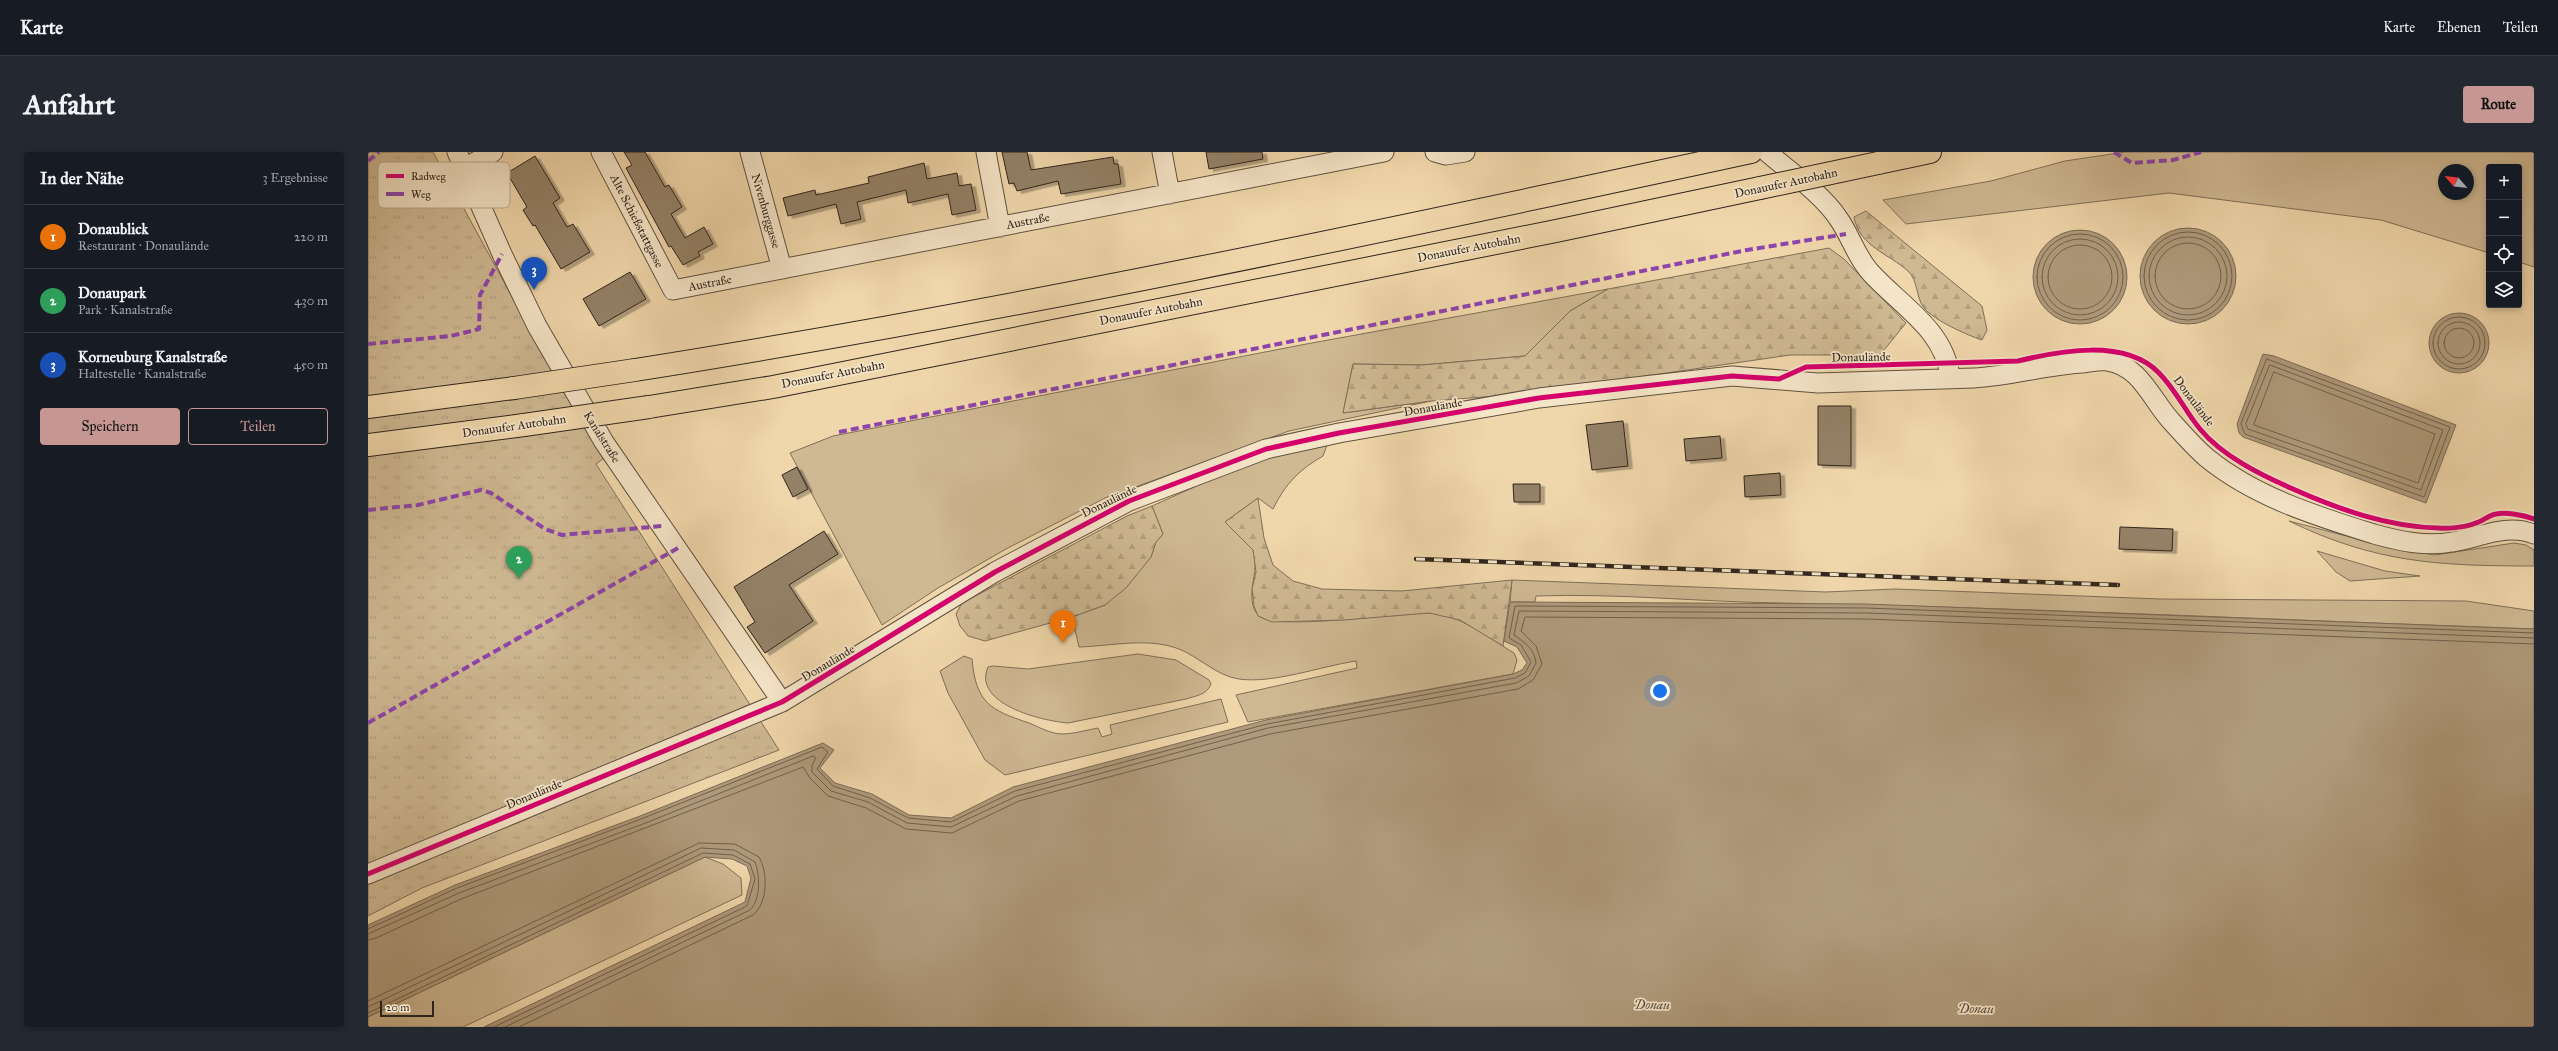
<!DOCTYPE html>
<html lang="de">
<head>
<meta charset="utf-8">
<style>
  :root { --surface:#171b24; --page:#242831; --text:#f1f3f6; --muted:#9ea1a6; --line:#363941; --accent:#c59692 }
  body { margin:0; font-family:"IM FELL Great Primer",serif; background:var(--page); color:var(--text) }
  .controls { position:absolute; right:12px; top:12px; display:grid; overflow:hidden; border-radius:4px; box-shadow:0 2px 6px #0003 }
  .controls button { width:36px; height:36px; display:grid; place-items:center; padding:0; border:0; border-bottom:1px solid var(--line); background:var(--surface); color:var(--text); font:20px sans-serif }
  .compass { position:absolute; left:2070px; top:12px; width:36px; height:36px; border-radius:50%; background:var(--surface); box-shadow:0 2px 6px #0003; rotate:298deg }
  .scale { position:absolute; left:12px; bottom:10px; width:54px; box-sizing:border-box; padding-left:4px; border:2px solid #30251d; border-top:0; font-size:11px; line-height:14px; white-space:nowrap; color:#30251d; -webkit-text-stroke:3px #f5e5c8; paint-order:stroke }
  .you { position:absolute; left:1292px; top:539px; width:14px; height:14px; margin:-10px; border:3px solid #fff; border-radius:50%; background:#1a73e8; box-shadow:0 0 0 6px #1a73e833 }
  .badge { display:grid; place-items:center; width:26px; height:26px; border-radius:50%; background:var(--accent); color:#fff; font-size:13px; font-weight:700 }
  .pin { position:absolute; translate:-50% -33px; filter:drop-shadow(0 1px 2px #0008) }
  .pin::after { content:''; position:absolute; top:21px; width:14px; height:12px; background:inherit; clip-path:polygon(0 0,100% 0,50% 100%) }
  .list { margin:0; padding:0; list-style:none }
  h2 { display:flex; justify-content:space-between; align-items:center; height:52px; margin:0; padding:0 16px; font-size:17px }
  h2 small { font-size:13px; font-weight:400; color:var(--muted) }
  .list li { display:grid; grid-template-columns:26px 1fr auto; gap:12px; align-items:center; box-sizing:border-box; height:64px; padding:0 16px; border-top:1px solid var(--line) }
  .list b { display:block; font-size:15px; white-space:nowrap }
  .list p { margin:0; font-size:13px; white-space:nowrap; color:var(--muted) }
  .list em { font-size:13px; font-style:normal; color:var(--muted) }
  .actions { display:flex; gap:8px; padding:12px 16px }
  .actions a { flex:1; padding:9px 0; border:1px solid var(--accent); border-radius:4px; text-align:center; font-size:14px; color:var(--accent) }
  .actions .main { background:var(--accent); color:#111 }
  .icon { flex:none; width:22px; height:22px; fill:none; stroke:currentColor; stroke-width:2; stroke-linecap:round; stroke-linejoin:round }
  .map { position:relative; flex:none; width:2166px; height:875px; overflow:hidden; border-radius:4px }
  header { display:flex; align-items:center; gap:24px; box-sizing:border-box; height:56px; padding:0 20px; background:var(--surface); border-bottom:1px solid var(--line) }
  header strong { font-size:19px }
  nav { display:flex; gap:22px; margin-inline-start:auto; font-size:14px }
  .intro { display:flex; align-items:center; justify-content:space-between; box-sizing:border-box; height:96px; padding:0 24px }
  h1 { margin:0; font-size:28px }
  .button { padding:10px 18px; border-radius:4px; background:var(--accent); color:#111; font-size:14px; font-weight:700 }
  main { display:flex; gap:24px; padding:0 24px }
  aside { flex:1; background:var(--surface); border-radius:4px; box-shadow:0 2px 6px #0003 }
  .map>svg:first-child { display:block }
</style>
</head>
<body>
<header>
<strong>Karte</strong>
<nav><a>Karte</a><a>Ebenen</a><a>Teilen</a></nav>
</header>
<div class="intro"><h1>Anfahrt</h1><a class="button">Route</a></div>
<main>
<aside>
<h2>In der Nähe<small>3 Ergebnisse</small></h2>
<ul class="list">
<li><span class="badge" style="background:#e8710a">1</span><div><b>Donaublick</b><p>Restaurant · Donaulände</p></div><em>220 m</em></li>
<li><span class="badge" style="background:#2e9e5b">2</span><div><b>Donaupark</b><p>Park · Kanalstraße</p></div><em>430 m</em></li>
<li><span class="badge" style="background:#1a4fb4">3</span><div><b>Korneuburg Kanalstraße</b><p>Haltestelle · Kanalstraße</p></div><em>450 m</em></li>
</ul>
<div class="actions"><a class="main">Speichern</a><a>Teilen</a></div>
</aside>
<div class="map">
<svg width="2166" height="875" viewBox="0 0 2166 875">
  <defs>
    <pattern id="forest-firs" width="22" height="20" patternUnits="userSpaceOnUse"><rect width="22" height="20" fill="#cfb993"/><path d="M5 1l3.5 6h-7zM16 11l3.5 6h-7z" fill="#b29f7e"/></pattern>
    <pattern id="park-tufts" width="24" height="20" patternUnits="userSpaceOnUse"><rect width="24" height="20" fill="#cfb993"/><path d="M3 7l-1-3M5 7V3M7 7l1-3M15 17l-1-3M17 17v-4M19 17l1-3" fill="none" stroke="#b29f7e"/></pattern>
    <filter id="shadow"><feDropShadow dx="4.5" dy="2.5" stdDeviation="0" flood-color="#0004"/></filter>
  </defs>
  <rect width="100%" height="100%" fill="#f0d7ab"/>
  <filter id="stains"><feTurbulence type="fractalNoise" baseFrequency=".005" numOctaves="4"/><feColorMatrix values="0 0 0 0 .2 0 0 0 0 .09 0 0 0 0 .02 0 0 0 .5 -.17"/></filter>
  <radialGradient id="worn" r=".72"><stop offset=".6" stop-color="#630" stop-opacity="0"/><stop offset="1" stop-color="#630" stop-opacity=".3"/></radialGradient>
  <path fill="#cfb993" stroke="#806f58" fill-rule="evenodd" d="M1757 0H2166V115L2151 110V15H2121V101L2013 68 1801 41 1538 72 1515 48 1623 29 1697 9ZM2076 18H2100V42H2076Z
    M1240 137 1202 159 1157 204 1054 213 985 212 975 261 1063 249 921 279 737 346 638 397 570 436 514 473 422 301 465 284 933 193Z
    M959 293 955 304C932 317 917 332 905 357L890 346 857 370C866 378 880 387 885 398 893 418 875 446 890 463 904 480 1034 460 1061 461 1094 463 1119 485 1146 501L1149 508 1145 522 880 570 868 543 989 516 988 509C954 514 905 532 871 527 849 524 831 505 811 497 779 485 745 494 711 495L704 465 737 453 783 405 788 390 795 382 784 354 889 307Z
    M1921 369 2021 395 2067 403 2146 391 2158 393 2166 398V414C2072 414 2007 411 1921 369Z
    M1949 399 2017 419 2052 424 1982 429 1968 420Z
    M1144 428 1458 440 1527 437 1793 447 2098 449 2166 459V477C1915 468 1665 456 1414 451 1332 450 1250 441 1168 444L1167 450H1142Z
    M770 502 808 508 841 528 843 532C839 543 827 544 818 547L700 571C674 569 604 552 620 515L625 514 660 517Z
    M596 504 604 507C608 551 622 558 661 571 671 575 683 582 694 582 705 582 719 578 730 576L734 585 744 582 742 573 853 547 860 570 637 623 617 608 580 541 572 519Z
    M337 705 355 712 373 726 374 743 95 875H0V865Z"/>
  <path fill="url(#forest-firs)" stroke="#806f58" d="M1498 59 1614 154 1619 178 1614 188C1599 183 1567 169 1556 156 1548 146 1550 128 1540 119 1521 102 1491 94 1486 65Z
    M1461 96 1476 107 1538 171 1512 203H1422L1154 242 1063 249 975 261 985 212 1054 213 1157 204 1202 159 1240 137Z
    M890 346 896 386 905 413 925 429 954 437 1034 439 1144 428 1135 494 1092 468 1061 461 976 468 904 470 890 464 886 454 884 437 888 420 885 398 857 370Z
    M784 354 795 382 788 390 783 405 758 436 737 453 704 465 617 489 600 484 592 474 588 462 594 451 759 364Z"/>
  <path fill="url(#park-tufts)" stroke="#806f58" d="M0 0H65L172 196 236 306 228 312 411 598 54 736 0 764Z"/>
  <path fill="#af9a7b" stroke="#7c6b55" d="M1772 124a48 48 0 1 1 96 0a48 48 0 1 1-96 0Z
    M1665 125a47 47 0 1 1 94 0a47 47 0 1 1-94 0Z
    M2061 191a30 30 0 1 1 60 0a30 30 0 1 1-60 0Z
    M1895 202 1906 204 2088 273 2058 351 1875 285 1871 281 1869 272Z
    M1142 450 1498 452 2166 477V875H116L377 750 383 726 379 714 364 707 337 705 0 865V773L87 733 272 664 455 591 466 598 452 616 467 631 504 642 541 663 583 666 645 635 898 568 1145 522 1154 518 1159 511 1149 495 1136 489Z"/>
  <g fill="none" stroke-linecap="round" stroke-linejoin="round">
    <path stroke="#70604c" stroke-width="1" d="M1776 124a44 44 0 1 1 88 0a44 44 0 1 1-88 0Z
      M1669 125a43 43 0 1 1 86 0a43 43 0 1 1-86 0Z
      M1781 124a39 39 0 1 1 78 0a39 39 0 1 1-78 0Z
      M1674 125a38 38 0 1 1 76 0a38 38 0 1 1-76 0Z
      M1787 124a33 33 0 1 1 66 0a33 33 0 1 1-66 0Z
      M1680 125a32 32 0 1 1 64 0a32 32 0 1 1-64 0Z
      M2065 191a26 26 0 1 1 52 0a26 26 0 1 1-52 0Z
      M2070 191a21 21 0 1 1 42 0a21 21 0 1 1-42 0Z
      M2076 191a15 15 0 1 1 30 0a15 15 0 1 1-30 0Z
      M1899 207 2082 275 2056 345 1877 282 1873 272Z
      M1902 213 2075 278 2053 338 1880 277 1878 272Z
      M1906 220 2067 282 2050 331 1886 273Z
      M0 777 89 736 273 667 454 595 460 600 449 617 465 634 502 646 540 666 583 670 647 639 899 572 1147 526 1157 521 1163 510 1153 493 1141 486 1147 454 1498 456 2166 481
      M0 782 91 741 275 672 445 604 448 606 444 613V620L463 639 500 650 539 671 583 675 649 644 900 576 1148 531 1161 524 1168 511C1167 497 1156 490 1146 483L1151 459 1498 461 2166 486
      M0 788 8 786 93 747 435 615 442 626 460 644 498 656 538 677 584 681 651 649 902 582 1150 537 1165 528 1174 512 1168 494 1153 479 1157 465 1498 467 2166 492
      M0 849 331 691 367 692 391 705C400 720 400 751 385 763L151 875
      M0 855 333 696 366 698 387 710C392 723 393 747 382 758L137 875
      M0 861 335 701 365 703 382 712 387 727 379 754 126 875"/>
  </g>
  <path fill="#948267" stroke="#30251d" filter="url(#shadow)" d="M256 0H277L297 35 301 33 314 55 303 62 317 86 336 75 345 92 330 100 332 104 315 113 303 94 301 95 258 16 264 13Z
    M634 0H659L663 18 745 5 746 12H750L753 32 693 42 690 29 649 39 646 31 641 32Z
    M838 0H894L895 7 841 17Z
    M167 4 192 46 185 51 199 75 205 72 222 100 193 117 167 73 165 74 155 58 159 55 139 21Z
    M556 11 559 27 589 21 591 34 603 32 608 58 584 63 580 42 540 51 538 38 489 50 493 67 473 72 468 52 420 64 415 46 447 38 448 43 501 31 500 25Z
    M262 120 278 147 231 174 215 147Z
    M1450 254H1483V314L1450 313Z
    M1255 269 1260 314 1224 318 1218 273Z
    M1352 284 1354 306 1318 309 1316 287Z
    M429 315 440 337 425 345 414 323Z
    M1412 321 1413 343 1377 345 1376 324Z
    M1145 332H1172V350H1146Z
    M1752 375 1805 377 1804 399 1751 397Z
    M456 379 470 402 421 433 445 469 397 501 379 475 387 470 366 435Z"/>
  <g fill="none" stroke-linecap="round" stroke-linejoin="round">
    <defs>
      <path id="street" d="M89 0 134 102 169 174 236 290 414 550
        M233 0 305 138 1016 0
        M382 0 414 117
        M618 0 632 75
        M794 0 802 42
        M1067 0 1078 3 1097 0
        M1399 0C1421 19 1454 42 1470 66 1483 84 1488 105 1503 121 1532 153 1577 178 1582 225
        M97 16 125 0
        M0 722 414 550 627 420 761 349 898 297 971 281 1171 246 1364 224 1450 231 1606 226C1643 224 1678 213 1715 211 1723 210 1732 208 1740 209 1773 214 1784 249 1804 270 1815 282 1826 295 1839 306 1887 345 1948 364 2006 382 2031 389 2058 395 2084 390 2112 386 2137 371 2166 382"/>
      <path id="highway" d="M1510 11 1562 0
        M267 218C641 159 1012 80 1383 0
        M0 255 146 236
        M281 255 405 235 1188 79 1392 36
        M0 293 156 273"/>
    </defs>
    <use href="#street" stroke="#605240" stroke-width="21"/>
    <use href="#highway" stroke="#30251d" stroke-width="24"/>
    <use href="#street" stroke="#f5e5c8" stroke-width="19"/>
    <use href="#highway" stroke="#f0d7ab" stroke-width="22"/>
    <defs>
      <path id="rail" d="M1048 407 1750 433"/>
    </defs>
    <use href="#rail" stroke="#30251d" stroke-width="4.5"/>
    <use href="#rail" stroke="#f5e5c8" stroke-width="3" stroke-dasharray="9" stroke-linecap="butt"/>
    <defs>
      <path id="highway-bridge" d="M1392 36 1510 11
        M146 236 267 218
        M156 273 281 255"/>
    </defs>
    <use href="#highway-bridge" stroke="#30251d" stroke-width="24" stroke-linecap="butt"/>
    <use href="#highway-bridge" stroke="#f0d7ab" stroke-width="22"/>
    <path stroke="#8e44ad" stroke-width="4" stroke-dasharray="8 4" stroke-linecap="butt" d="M1746 0 1764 11 1805 8 1833 0
      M0 9 11 0
      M0 192 83 184 111 177 112 143 134 102
      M471 280 1379 98 1478 82
      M0 358 50 353 113 338 123 341 177 377 194 383 294 374
      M0 571 310 396"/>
    <defs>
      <path id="cycleway" d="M0 722 414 550 627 420 761 349 898 297 971 281 1171 246 1364 224 1411 227 1438 215 1650 209C1691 199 1757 186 1791 221 1808 238 1817 259 1832 277 1854 304 1893 323 1925 337 1970 357 2020 375 2070 376 2081 377 2098 375 2108 371 2115 369 2121 363 2128 362 2139 360 2155 363 2166 367"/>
    </defs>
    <use href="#cycleway" stroke="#f5e5c8" stroke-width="8"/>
    <use href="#cycleway" stroke="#d6006c" stroke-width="5"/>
  </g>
  <g text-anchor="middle" stroke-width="3.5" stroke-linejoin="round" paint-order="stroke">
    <g font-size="12" fill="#30251d" stroke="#f5e5c8">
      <text transform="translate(1418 31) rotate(-12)" y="4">Donauufer Autobahn</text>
      <text transform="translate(398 59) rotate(74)" y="4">Nivenburggasse</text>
      <text transform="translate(269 69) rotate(63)" y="4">Alte Schießstattgasse</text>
      <text transform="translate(660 69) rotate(-11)" y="4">Austraße</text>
      <text transform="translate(1101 96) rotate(-11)" y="4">Donauufer Autobahn</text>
      <text transform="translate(342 131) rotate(-11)" y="4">Austraße</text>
      <text transform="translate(783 159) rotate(-11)" y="4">Donauufer Autobahn</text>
      <text transform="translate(1493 205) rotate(-1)" y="4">Donaulände</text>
      <text transform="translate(465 222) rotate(-11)" y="4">Donauufer Autobahn</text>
      <text transform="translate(1826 249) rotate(53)" y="4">Donaulände</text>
      <text transform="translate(1065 255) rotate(-10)" y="4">Donaulände</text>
      <text transform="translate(146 274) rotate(-8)" y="4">Donauufer Autobahn</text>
      <text transform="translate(234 285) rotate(58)" y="4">Kanalstraße</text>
      <text transform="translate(741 349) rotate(-26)" y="4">Donaulände</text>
      <text transform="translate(460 511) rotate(-31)" y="4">Donaulände</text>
      <text transform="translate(166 642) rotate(-23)" y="4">Donaulände</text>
    </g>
    <g font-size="13" font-style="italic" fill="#564839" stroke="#f5e5c8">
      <text transform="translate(1284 852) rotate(1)" y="5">Donau</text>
      <text transform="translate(1608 856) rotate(1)" y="5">Donau</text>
    </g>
  </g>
  <rect x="10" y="10" width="132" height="46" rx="6" fill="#f5e5c8" stroke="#baab95" stroke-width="1"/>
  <rect x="18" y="22" width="18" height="4" fill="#d6006c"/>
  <rect x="18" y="40" width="18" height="4" fill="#8e44ad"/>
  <g font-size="11" fill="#30251d">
    <text x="43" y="28">Radweg</text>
    <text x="43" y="46">Weg</text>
  </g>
  <rect width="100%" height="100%" filter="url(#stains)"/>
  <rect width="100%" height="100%" fill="url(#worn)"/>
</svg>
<div class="controls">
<button>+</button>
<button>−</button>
<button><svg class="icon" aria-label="locate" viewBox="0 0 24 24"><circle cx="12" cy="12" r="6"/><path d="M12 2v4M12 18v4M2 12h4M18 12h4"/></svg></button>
<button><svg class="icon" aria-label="layers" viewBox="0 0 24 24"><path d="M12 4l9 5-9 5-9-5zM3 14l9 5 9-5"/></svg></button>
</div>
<svg class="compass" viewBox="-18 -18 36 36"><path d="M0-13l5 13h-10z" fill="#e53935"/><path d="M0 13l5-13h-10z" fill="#9ea1a6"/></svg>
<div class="scale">20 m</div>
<div class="you"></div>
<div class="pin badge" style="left:695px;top:491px;background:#e8710a">1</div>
<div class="pin badge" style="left:151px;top:427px;background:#2e9e5b">2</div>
<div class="pin badge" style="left:166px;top:138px;background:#1a4fb4">3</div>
</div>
</main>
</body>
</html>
